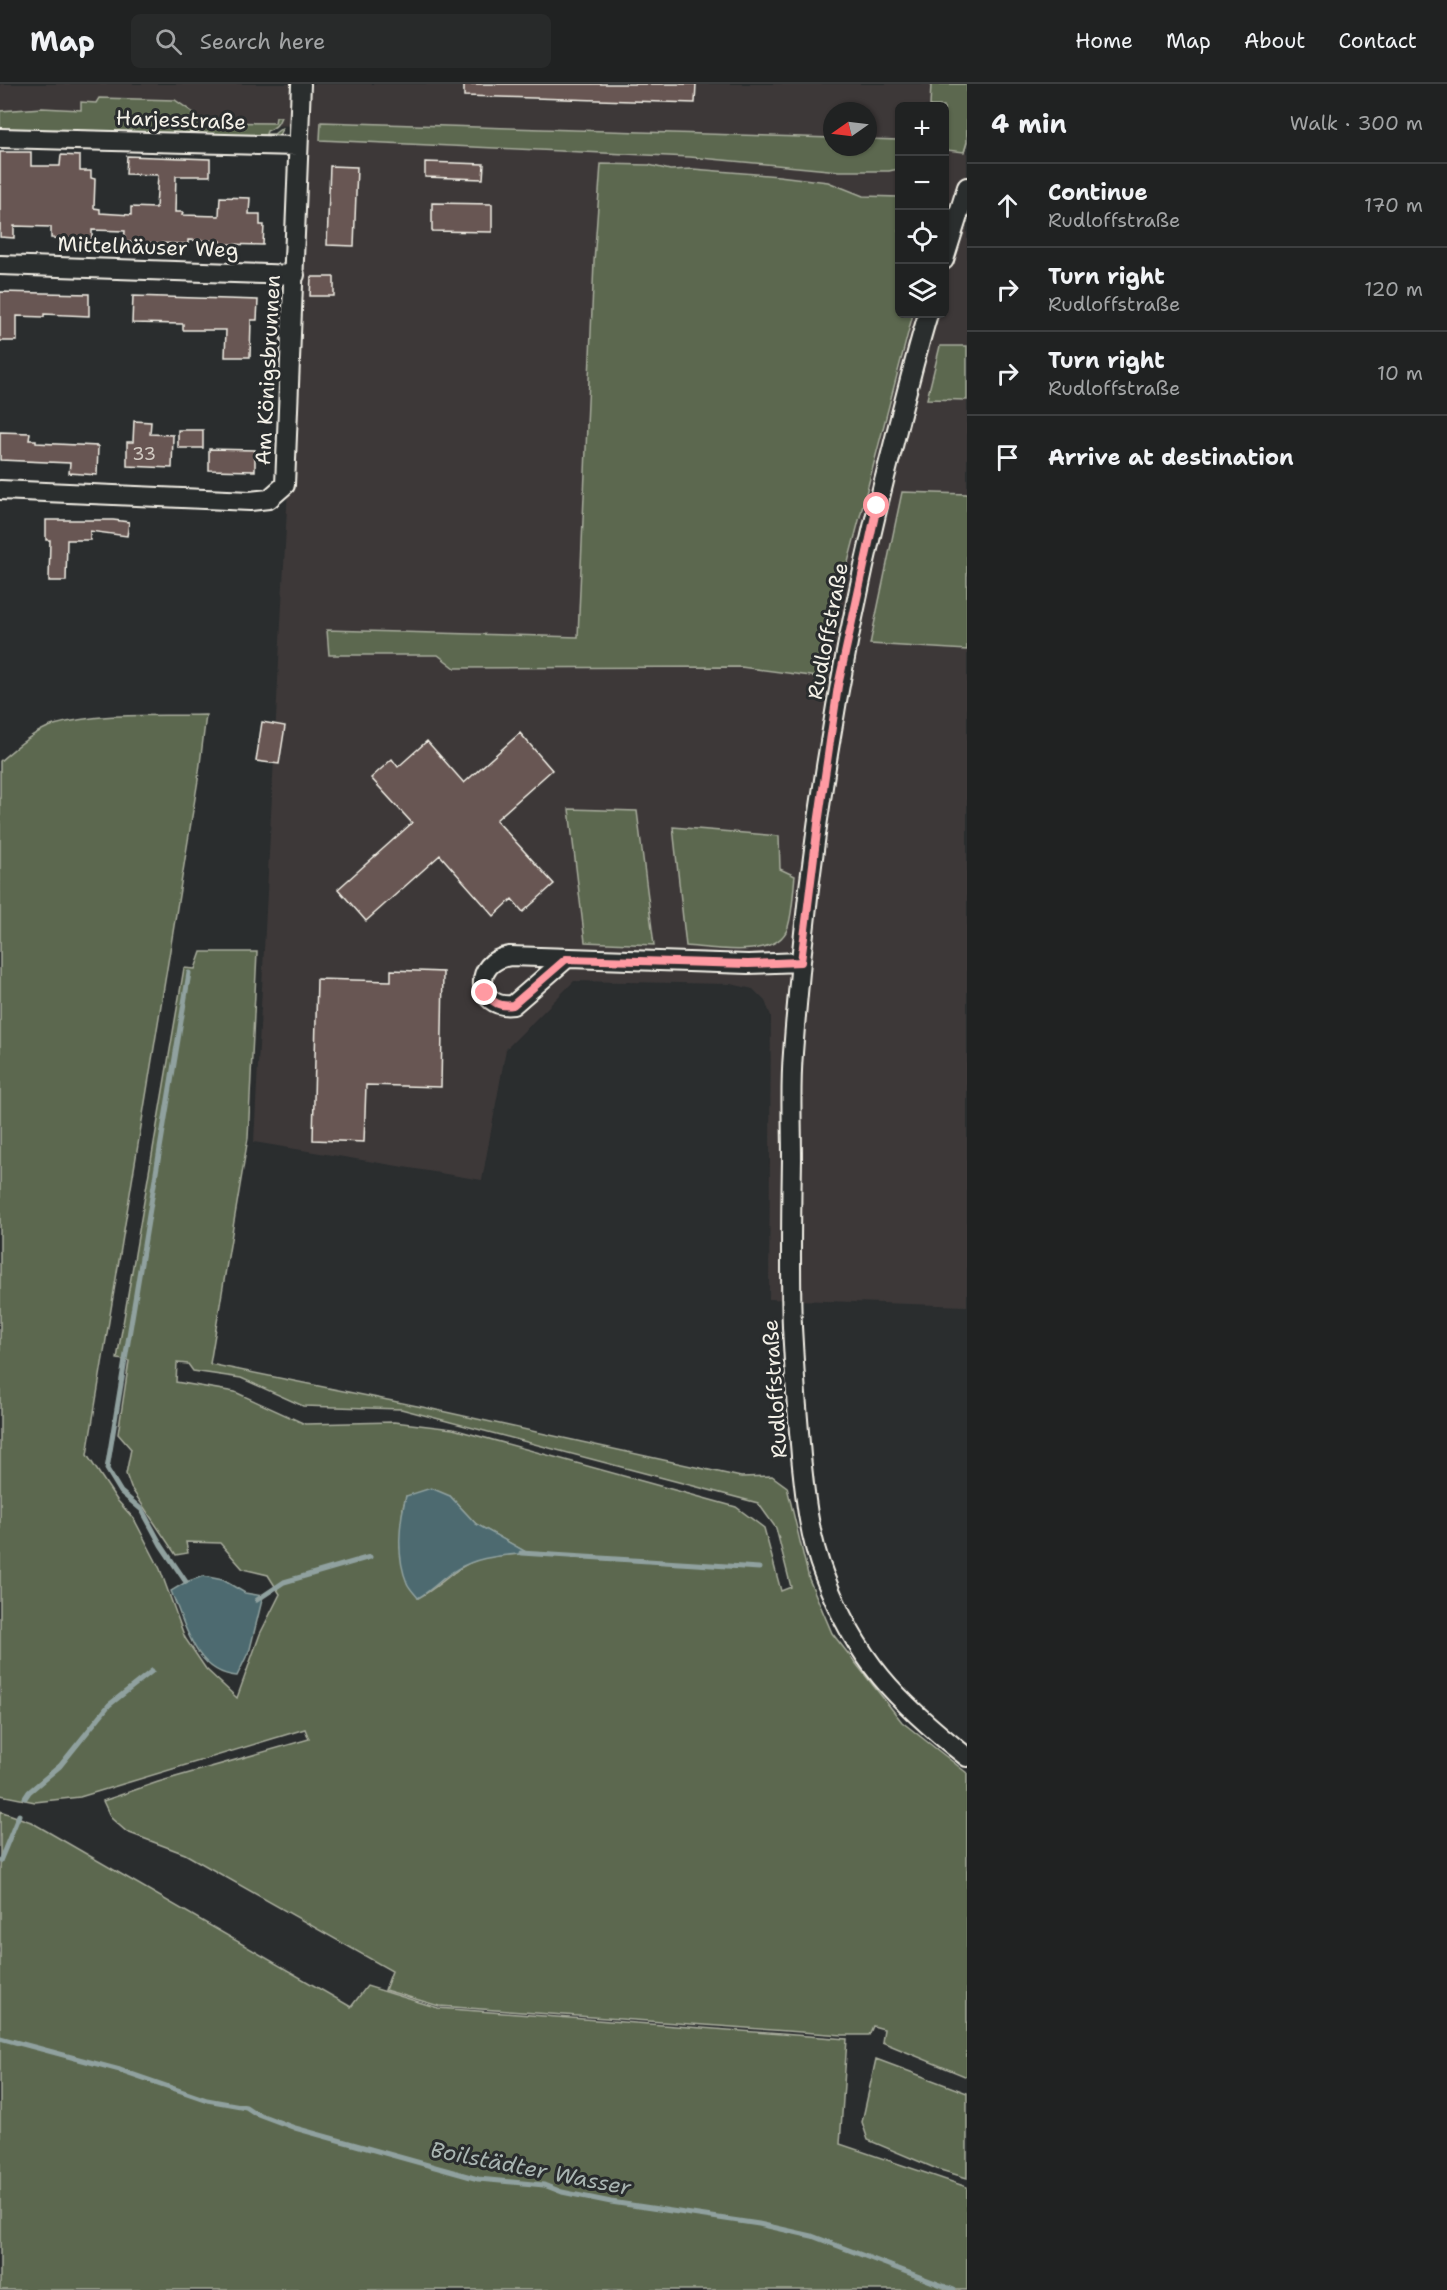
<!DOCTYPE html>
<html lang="en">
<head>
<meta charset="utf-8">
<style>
  :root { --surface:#202222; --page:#282a2a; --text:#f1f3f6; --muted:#a2a4a5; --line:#3d3f40 }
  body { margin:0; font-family:"Shantell Sans",sans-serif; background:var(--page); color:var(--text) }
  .controls { position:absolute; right:18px; top:18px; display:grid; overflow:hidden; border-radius:9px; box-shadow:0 2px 4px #0004 }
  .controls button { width:54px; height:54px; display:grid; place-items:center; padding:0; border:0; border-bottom:2px solid var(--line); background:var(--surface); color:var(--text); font:30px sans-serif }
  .compass { position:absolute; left:823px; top:18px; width:54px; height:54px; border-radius:50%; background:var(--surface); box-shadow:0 2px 4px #0004; rotate:256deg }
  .stop { position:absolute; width:18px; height:18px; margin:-14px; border:4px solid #ff9aa2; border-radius:50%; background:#fff }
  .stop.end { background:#ff9aa2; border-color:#fff; box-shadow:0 2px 6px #0008 }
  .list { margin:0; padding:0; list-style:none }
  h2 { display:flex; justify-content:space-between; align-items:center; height:78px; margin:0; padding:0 24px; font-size:26px }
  h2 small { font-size:20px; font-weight:400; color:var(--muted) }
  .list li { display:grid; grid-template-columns:39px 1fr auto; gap:18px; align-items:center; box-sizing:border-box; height:84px; padding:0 24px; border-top:2px solid var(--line) }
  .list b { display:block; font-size:22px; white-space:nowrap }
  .list p { margin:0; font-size:20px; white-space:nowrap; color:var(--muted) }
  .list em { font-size:20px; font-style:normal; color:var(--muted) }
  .icon { flex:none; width:33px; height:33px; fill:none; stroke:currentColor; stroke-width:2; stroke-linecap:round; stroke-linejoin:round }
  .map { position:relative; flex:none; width:967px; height:2206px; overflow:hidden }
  header { display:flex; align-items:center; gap:36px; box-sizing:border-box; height:84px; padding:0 30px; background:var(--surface); border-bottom:2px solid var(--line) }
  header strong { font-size:28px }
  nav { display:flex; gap:33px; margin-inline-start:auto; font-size:21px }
  .search { width:420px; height:54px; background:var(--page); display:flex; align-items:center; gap:15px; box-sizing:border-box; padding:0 21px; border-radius:9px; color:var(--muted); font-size:22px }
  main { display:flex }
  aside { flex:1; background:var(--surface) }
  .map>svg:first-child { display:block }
</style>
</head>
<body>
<header>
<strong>Map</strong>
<div class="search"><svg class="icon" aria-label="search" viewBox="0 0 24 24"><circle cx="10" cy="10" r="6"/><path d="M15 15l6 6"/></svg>Search here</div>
<nav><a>Home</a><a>Map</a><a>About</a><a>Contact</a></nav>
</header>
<main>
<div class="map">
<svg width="967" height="2206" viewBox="0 0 967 2206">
  <rect width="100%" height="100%" fill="#2a2d2e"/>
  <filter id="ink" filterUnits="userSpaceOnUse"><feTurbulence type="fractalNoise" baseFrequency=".0167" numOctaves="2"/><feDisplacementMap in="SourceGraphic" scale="12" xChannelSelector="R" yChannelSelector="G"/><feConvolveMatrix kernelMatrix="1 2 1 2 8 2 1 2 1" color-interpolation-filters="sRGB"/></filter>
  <g filter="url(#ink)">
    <path fill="#3d3939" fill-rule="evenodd" d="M0 0H967V1222L769 1215 771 932 765 917 753 905 731 900 574 897 506 965 482 1096 254 1058 287 424 303 42 0 36ZM900 22H944V230H900ZM832 27H868V63H832Z"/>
    <path fill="#5b6850" stroke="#a8ac9c" stroke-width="1.5" fill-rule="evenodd" d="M931 0H967V58L964 68 947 66 945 69 944 22H930Z
      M99 14 175 16 195 30V38L275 39 276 33H281C278 41 275 44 267 47L266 50H274L283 43 279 51 270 54 0 47V27L42 24 81 26V18L96 19Z
      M321 38 832 54V63H868V55L899 56V85L889 87H839L690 73 320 56Z
      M601 80 649 81 670 86 693 85 779 92 828 98 863 112 899 113 900 230H913L818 593 741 583 455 584 438 571H329L327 546 578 553 594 178Z
      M940 262H967V316L927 315Z
      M902 408 967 410V566L870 560Z
      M206 631 198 696 87 1371 117 1416 134 1435 160 1485 185 1554 206 1585 237 1614 260 1550 280 1510 268 1491 243 1485 220 1459 186 1458 188 1469 176 1471 131 1404 126 1390 131 1365 118 1350 129 1277 117 1275 184 884 195 885 201 868H257L248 1054 210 1280 432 1325 741 1393 772 1392 787 1403 809 1495 832 1549 902 1638 967 1689V1993L882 1958 884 1945 873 1942 869 1951H843L439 1922 385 1906 392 1887 185 1770 127 1748 111 1734 103 1717 158 1698 309 1655 305 1645 80 1713 35 1718 0 1711V677C15 664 34 647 54 641 103 628 156 632 206 631ZM177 1279 188 1280 193 1287 241 1294 303 1322 401 1325 758 1419 776 1444 791 1503 781 1507 764 1444 736 1423 453 1345 394 1338 305 1340 235 1308 176 1298ZM406 1412H450L476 1440 527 1469C512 1472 494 1470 479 1475 455 1483 440 1503 418 1514L400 1464 403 1424Z
      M569 725 637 727 654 861 585 858Z
      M673 743 779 752 780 785 795 792C793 808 793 827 788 843 778 876 713 864 686 862Z
      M0 1727 31 1738 351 1923 367 1902 438 1924 847 1955 840 2060 967 2103V2206H0Z
      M876 1975 967 2009V2094L937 2085 868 2056 862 2038Z"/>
    <path fill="#4d6b6f" stroke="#90a19f" stroke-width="1.5" d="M431 1404 450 1412 476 1440 528 1469C502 1472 478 1472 456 1486 442 1494 432 1506 418 1514 415 1510 409 1504 407 1499 396 1473 399 1438 406 1412Z
      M203 1492 223 1496 245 1509 263 1512 250 1565 237 1592C195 1589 185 1540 171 1507L186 1498Z"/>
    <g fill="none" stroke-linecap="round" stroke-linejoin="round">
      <path stroke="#90a19f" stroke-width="5" d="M521 1469 759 1484
        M186 1498 161 1461 142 1426 121 1408 107 1385 189 889
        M257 1516 284 1498 370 1473
        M25 1714 29 1708 60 1682 109 1621 152 1587
        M0 1777 19 1731
        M0 1954 120 1986 207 2016 246 2023 255 2029 295 2044 478 2095 544 2101 562 2108 611 2118 759 2140 812 2152 954 2206"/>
    </g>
    <path fill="#685652" stroke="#f4f1e8" stroke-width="1.5" d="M464 0H696L695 19 464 12Z
      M0 68H31V82H60L61 71 80 72V87H91V94L95 95 94 124 100 125V129L131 131V123L156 124 158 91 126 90 127 72 210 75V92H176L175 128H183L182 131 219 132 220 113 250 114 249 130H260V141H264L263 161 221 160V157L188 156V160L124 158 125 147 92 146V155L51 154V143L14 142V154L0 153Z
      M425 78 484 80 483 95 425 93Z
      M330 82 357 83 354 162 327 161Z
      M432 119 492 120V148L432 147Z
      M311 193H334V212H310Z
      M0 208 89 210V232L44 230V233L17 232V257H0Z
      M133 212 258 216 257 236H251L250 273H225L226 246H183V240L132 239Z
      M134 337 151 338 150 350 173 351 172 384 127 382V358H133Z
      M178 346H203V364H178Z
      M0 348 30 349 29 356H36V359L98 362 97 391 69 389 70 379 0 376Z
      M209 365 255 366V387L209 386Z
      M46 436H113L129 438 127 452 90 447V456H67L66 497H49L50 456H46Z
      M262 638 285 642 279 680 256 677Z
      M520 649 552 686 496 736 554 800 523 828 512 815 494 832 440 771 366 837 338 805 412 739 371 694 392 675 398 683 427 657 464 699Z
      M391 886 443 888 441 1003 366 1001 364 1058 313 1056 317 895 391 897Z"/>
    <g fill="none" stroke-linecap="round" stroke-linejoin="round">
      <defs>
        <path id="street" d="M0 54 298 62
          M944 176 967 103
          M0 181 295 191
          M928 230C915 273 904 318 893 362 841 560 808 764 793 969 790 1004 792 1040 792 1075 791 1131 790 1187 792 1243 794 1286 797 1329 801 1372 805 1412 809 1453 824 1491 856 1576 897 1618 967 1673
          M0 406 250 417 269 415 285 401 301 0
          M566 875 513 921C476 926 471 877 510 872L748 880 801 878"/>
      </defs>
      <use href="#street" stroke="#f4f1e8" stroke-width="22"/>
      <use href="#street" stroke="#2a2d2e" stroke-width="18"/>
    </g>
  </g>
  <g fill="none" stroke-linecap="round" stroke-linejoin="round" filter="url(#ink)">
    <path stroke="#ff9aa2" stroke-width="8" d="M485 909C493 919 500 923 513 921L566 875 748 880 801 878 818 740 838 602 877 422"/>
  </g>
  <g text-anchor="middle" stroke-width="6" stroke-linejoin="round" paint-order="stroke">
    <g font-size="18" fill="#d1cac2">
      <text x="144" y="376">33</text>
    </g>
    <g font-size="21" fill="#f4f1e8" stroke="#2a2d2e">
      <text transform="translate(181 36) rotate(2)" y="7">Harjesstraße</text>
      <text transform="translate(148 163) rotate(2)" y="7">Mittelhäuser Weg</text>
      <text transform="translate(268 286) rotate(-87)" y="7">Am Königsbrunnen</text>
      <text transform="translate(828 547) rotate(-79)" y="7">Rudloffstraße</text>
      <text transform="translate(775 1305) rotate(-94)" y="7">Rudloffstraße</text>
    </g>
    <g font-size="22" font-style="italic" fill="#a9b5b2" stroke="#2a2d2e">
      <text transform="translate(531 2084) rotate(11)" y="8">Boilstädter Wasser</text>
    </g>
  </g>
</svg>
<div class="controls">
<button>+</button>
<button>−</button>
<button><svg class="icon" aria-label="locate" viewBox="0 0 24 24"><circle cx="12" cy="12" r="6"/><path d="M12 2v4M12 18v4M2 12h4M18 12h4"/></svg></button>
<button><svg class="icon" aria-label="layers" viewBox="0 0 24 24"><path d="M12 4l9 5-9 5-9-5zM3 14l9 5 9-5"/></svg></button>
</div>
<svg class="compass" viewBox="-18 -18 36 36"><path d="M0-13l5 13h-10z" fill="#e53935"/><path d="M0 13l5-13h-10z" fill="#a2a4a5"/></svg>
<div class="stop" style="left:877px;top:422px"></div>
<div class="stop end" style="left:485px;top:909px"></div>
</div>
<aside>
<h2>4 min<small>Walk · 300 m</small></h2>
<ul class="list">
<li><svg class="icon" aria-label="ahead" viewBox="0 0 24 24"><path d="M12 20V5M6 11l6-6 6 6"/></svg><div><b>Continue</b><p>Rudloffstraße</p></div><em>170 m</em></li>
<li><svg class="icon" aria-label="right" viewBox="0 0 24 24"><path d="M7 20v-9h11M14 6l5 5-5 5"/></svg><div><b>Turn right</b><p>Rudloffstraße</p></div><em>120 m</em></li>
<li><svg class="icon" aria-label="right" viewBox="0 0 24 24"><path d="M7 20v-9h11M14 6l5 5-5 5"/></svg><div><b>Turn right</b><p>Rudloffstraße</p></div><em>10 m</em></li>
<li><svg class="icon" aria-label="arrive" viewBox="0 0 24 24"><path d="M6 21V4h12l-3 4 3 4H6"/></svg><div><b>Arrive at destination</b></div></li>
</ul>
</aside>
</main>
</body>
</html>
